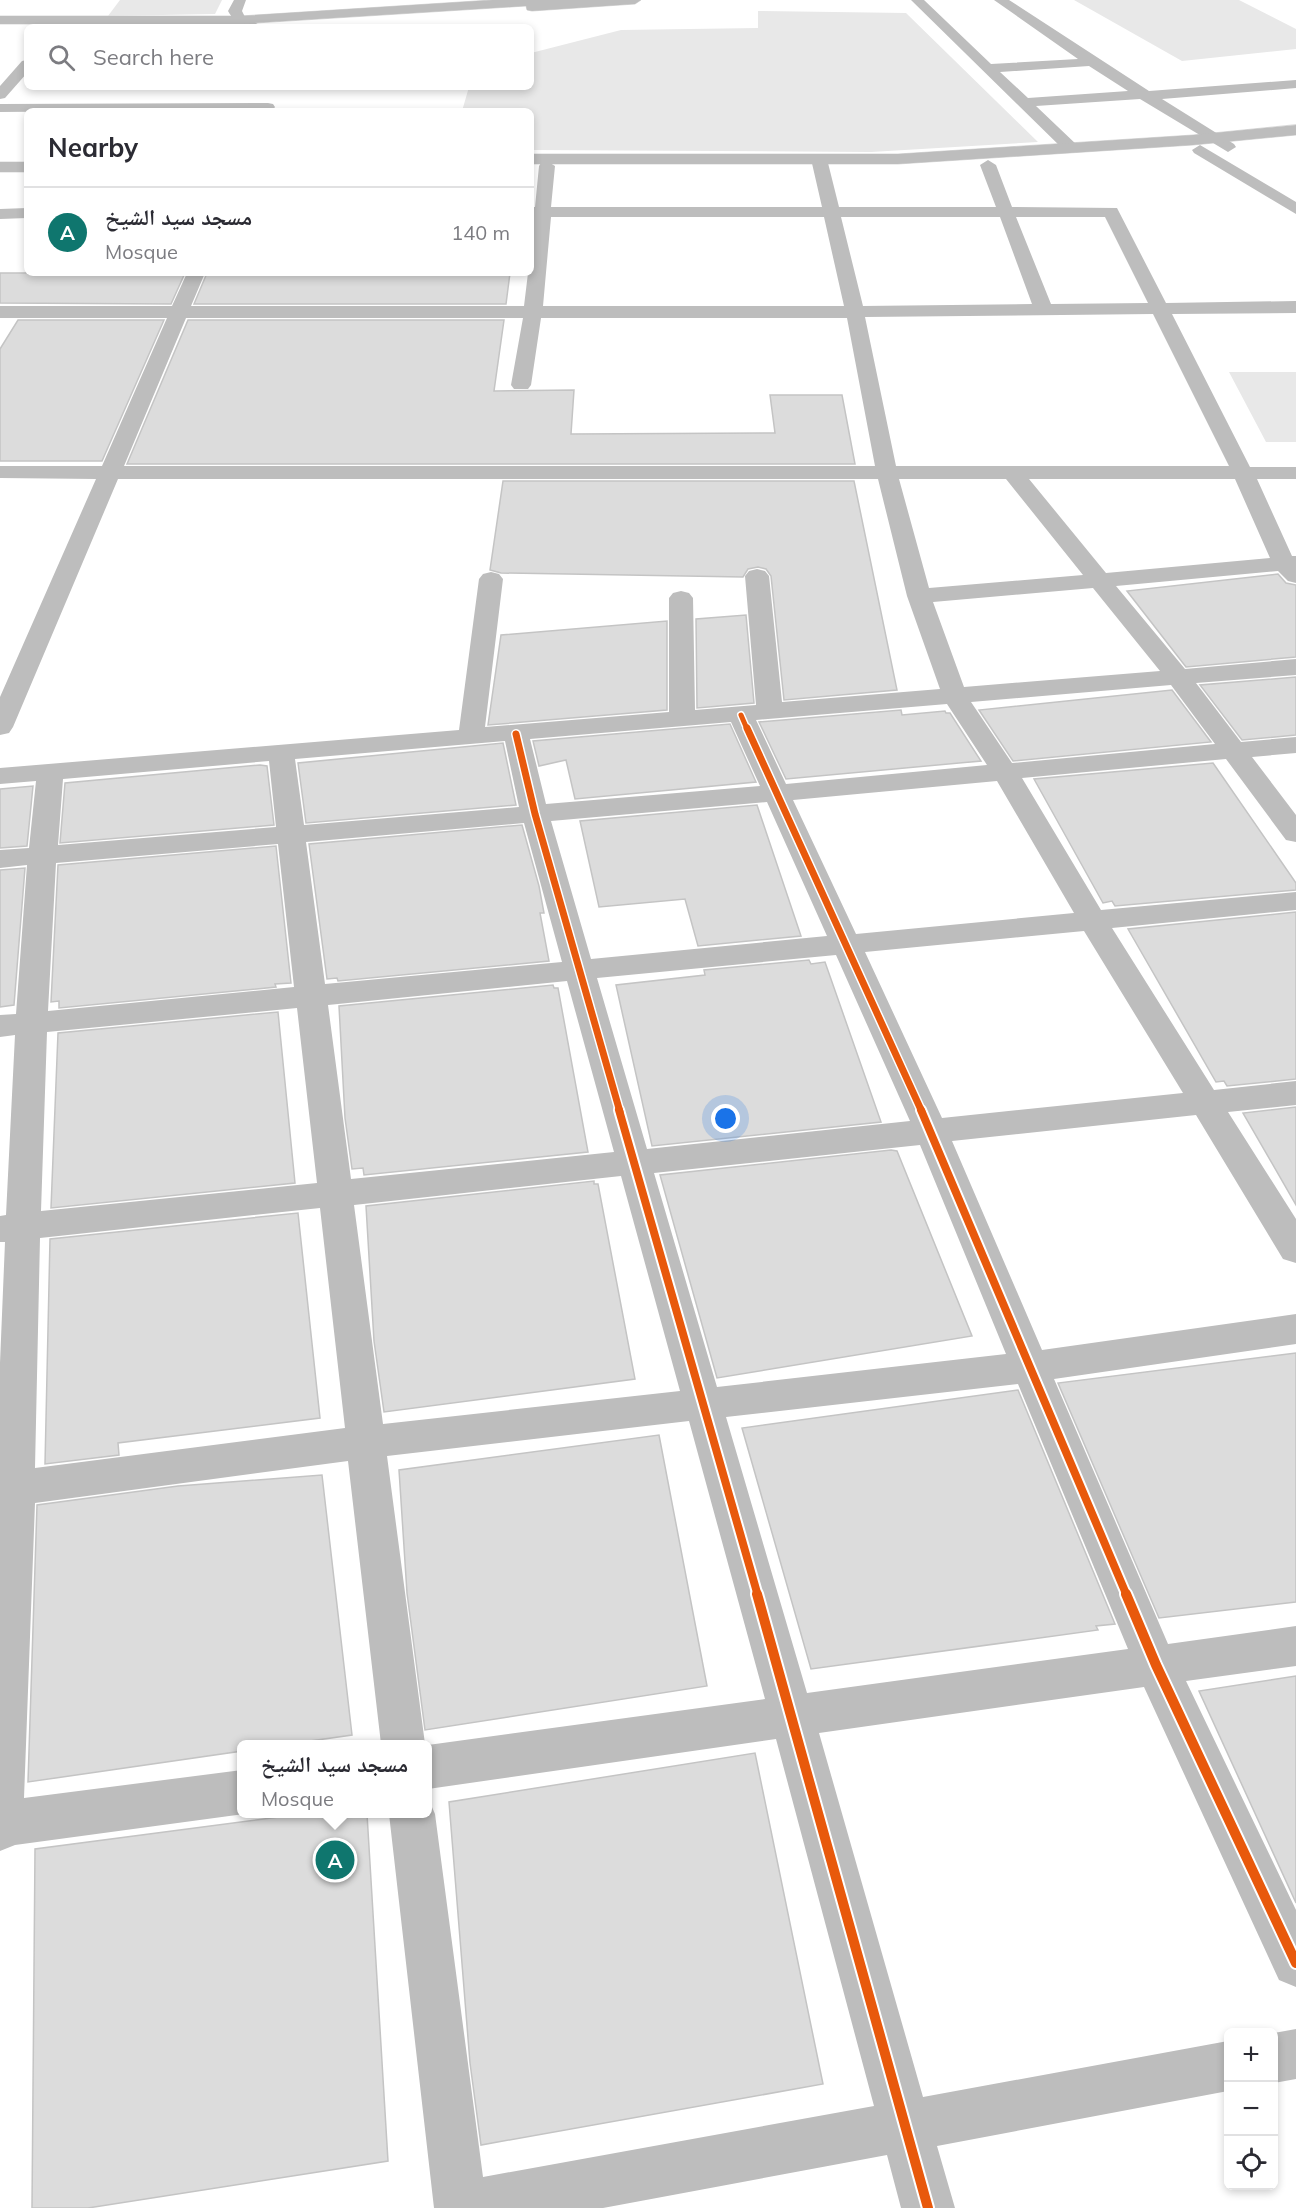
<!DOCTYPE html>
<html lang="en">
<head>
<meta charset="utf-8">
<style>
  :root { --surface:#fff; --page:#f2f2f3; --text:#2b2b33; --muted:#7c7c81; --line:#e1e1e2; --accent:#0f766e }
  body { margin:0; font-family:Mulish,"Noto Naskh Arabic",sans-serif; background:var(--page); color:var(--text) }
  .controls { position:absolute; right:18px; bottom:18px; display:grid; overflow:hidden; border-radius:9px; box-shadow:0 3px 9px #0003 }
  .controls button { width:54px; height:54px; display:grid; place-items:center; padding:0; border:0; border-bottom:2px solid var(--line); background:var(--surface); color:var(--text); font:30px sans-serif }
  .you { position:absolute; left:726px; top:1119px; width:21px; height:21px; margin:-15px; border:4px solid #fff; border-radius:50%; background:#1a73e8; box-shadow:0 0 0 9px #1a73e833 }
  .badge { display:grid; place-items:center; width:39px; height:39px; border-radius:50%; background:var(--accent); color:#fff; font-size:20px; font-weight:700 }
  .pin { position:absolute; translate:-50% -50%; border:3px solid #fff; box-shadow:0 2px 6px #0006 }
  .popup { position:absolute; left:237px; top:1740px; width:195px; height:78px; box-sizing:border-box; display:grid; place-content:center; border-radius:9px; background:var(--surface); filter:drop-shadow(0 2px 4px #0005); font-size:20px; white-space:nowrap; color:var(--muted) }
  .popup b { font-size:22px; color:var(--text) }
  .popup::after { content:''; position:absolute; left:50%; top:100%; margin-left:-12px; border:12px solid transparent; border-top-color:var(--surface) }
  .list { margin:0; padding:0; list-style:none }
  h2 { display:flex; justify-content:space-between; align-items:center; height:78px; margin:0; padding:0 24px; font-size:26px }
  h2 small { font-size:20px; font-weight:400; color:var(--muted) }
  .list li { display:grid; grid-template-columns:39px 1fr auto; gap:18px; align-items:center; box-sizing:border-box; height:90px; padding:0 24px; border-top:2px solid var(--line) }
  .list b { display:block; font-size:22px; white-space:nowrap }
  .list p { margin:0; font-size:20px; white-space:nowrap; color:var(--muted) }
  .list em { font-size:20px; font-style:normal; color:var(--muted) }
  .icon { flex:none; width:33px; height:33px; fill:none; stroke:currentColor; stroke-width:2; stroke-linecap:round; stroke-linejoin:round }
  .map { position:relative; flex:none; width:1296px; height:2208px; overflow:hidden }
  .search { position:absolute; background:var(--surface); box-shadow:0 3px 9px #0003; left:24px; top:24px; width:510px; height:66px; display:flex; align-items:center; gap:15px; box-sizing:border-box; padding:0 21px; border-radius:9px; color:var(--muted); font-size:22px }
  .panel { position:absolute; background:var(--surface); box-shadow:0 3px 9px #0003; left:24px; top:108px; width:510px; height:168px; border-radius:9px }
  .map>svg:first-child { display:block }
</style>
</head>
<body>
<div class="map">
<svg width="1296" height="2208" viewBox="0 0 1296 2208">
  <rect width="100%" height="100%" fill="#fff"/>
  <path fill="#e8e8e8" d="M120 0H222L215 14 108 16Z
    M1074 0H1239L1296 29V49L1182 61Z
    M758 11 906 13 1038 142 871 152 531 150V111H462L469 87H531V53L621 30 758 28Z
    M1229 372H1296V442H1266Z"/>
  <path fill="#dcdcdc" stroke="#c4c4c4" stroke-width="1.5" d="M0 273H185L171 304 0 303Z
    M207 273H510L506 304H194Z
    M18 320H164L102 461H0V349Z
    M188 320H504L494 391 574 390 571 434 775 433 770 395H842L855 464H127Z
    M503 481H854L897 690 784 700 771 576 766 569 758 567 748 569 743 577 501 573 490 570Z
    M1278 574 1286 583 1296 585V657L1186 667 1127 591Z
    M746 615 754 703 697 708 696 619Z
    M667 621V710L488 725 501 635Z
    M1296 677V735L1242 740 1200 685Z
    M1172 690 1211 742 1013 761 979 710Z
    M901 710 902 715 945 711 946 713H950L981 761 786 779 759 722Z
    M730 724 756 782 575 799 566 760 539 766 533 741Z
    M503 743 516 805 306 823 298 763Z
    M1213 763 1296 883V890L1115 906 1112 901 1103 903 1034 779Z
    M260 765 267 766 274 825 60 843 65 783Z
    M33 786 27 846 0 848V789Z
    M757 805 801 936 698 946 685 899 599 907 580 821Z
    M522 825 539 886 544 913H540L549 961 338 981 337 978 327 979 309 844Z
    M276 846 291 983 275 984 276 987 59 1008V1001L51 1002 58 865Z
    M25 868 14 1005 0 1007V870Z
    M1296 912V1079L1227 1086 1224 1081 1216 1082 1128 929Z
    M809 960 811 964 825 962 881 1122 652 1146 616 985 705 975 704 970Z
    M553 985 554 988H558L588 1152 364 1175 363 1168 352 1169 345 1118 339 1006Z
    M278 1012 295 1183 51 1208 58 1033Z
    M1296 1107V1205L1243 1113Z
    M891 1150 897 1151 972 1336 717 1378 660 1175Z
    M594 1181V1184H598L635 1379 384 1412 374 1341 366 1206Z
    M298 1213 320 1418 118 1443 119 1455 45 1464 50 1239Z
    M1296 1353V1602L1159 1618 1058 1383Z
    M1018 1390 1115 1624 1096 1626 1098 1630 811 1669 742 1428Z
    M659 1435 707 1686 425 1730 407 1593 399 1470Z
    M322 1475 352 1735 289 1744H242V1751L28 1782 37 1505 178 1486Z
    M1296 1676V1903L1199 1691Z
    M755 1753 823 2084 481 2145 470 2063 449 1802Z
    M302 1814H367L388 2161 88 2208H32L35 1849Z"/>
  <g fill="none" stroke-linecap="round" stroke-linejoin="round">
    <defs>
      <path id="major" d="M492 0H641L635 4 532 11 527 10 526 6 240 24H0V16H240Z
        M1296 125V135L1193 145 898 164H531V154H898L1193 135Z
        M0 162H27V172H0Z"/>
    </defs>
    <use href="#major" stroke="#dbdbdb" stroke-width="1"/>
    <path fill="#bdbdbd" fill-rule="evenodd" d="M234 0H246L242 11 245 17 263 27C246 27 237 27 228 11Z
      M911 0H924L991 64 1078 59 994 0H1009L1149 91 1296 80V88L1162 99 1234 144 1236 147 1228 152 1140 99 1036 106 1078 146 1080 149 1078 152H1066ZM1089 66 1128 91 1028 98 1000 72Z
      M27 60V73L5 98 0 99V86L22 61Z
      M268 103 273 104 275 107 273 110 0 112V104Z
      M1200 145 1296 202V214L1194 153 1192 150Z
      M819 154 827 159 839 207H996L980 165 988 160 996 165 1012 207 1117 208 1166 303 1296 301V313L1172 314 1250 467H1296V479H1257L1292 556H1296V583L1288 581 1278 571 1116 586 1185 669 1296 659V675L1196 683 1241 742 1296 737V753L1252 757 1296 815V842L1286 840 1226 759 1022 778 1101 910 1296 892V910L1112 928 1214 1090 1296 1081V1105L1228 1112 1296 1219V1263L1283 1259 1196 1115 952 1141 1042 1350 1296 1314V1344L1054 1379 1168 1644 1296 1626V1666L1186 1681 1296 1910V1987L1279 1980 1144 1687 819 1733 923 2097 1228 2041V2091L937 2146 955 2208H901L887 2155 603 2208H434L389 1814H428V1798L435 1814 483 2177 874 2106 776 1739 428 1789V1745L765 1699 689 1421 387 1456 425 1744H381L348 1461 35 1503 24 1798 242 1770 244 1814 15 1845 0 1851V1363L5 1242H0V1216L6 1215 15 1035 0 1037V1015L16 1014 27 865 0 868V850L29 848 36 781 0 784V768L459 730 479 579 483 574 491 572 499 574 503 579 485 727 669 712V598L673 593 681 591 689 593 693 598 695 710 756 705 745 576 749 571 757 569 765 571 769 576 782 702 940 689 907 596 878 479H118L13 727 9 733 0 735V697L96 479 0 478V466H102L167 318H0V306H172L187 273H205L191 306H524L528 273H531L534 217H531V207H535L539 166 541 163 547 161 555 166 551 207H822L811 159ZM551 217H824L844 306H543ZM841 217H1000L1032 304 863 306ZM1016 217H1105L1148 303 1051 304ZM1153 314 1229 466H896L865 317ZM186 318H523L511 385 514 389H528L531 385 541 318H847L875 466H124ZM899 479H1006L1083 575 929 588ZM1029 479H1235L1270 558 1106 573ZM1093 588 1160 671 964 687 933 602ZM1171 685 1215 744 1012 763 971 702ZM947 704 987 765 786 784 756 720ZM731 722 760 786 546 804 530 739ZM505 741 519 807 304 825 295 759ZM269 761 276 827 58 845 63 779ZM997 781 1074 913 856 934 793 800ZM767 802 827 936 591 959 551 821ZM524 823 562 962 325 984 306 842ZM278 844 294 987 48 1011 56 863ZM1084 931 1183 1093 942 1118 865 952ZM836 955 910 1121 647 1149 597 978ZM567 981 614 1152 351 1179 328 1005ZM297 1008 317 1183 41 1211 47 1032ZM920 1145 1006 1354 717 1387 654 1173ZM621 1176 680 1391 383 1424 354 1205ZM320 1208 345 1428 35 1468 40 1238ZM1018 1384 1128 1649 807 1693 726 1417Z
      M27 208V218L0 219V209Z
      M1296 2029V2079L1274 2083V2033Z"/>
    <use href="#major" fill="#bdbdbd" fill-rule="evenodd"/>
    <defs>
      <path id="cycleway-far3" d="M741 715 747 729"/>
      <path id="cycleway-far2" d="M747 728 922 1112
        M516 734 535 814 620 1112"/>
      <path id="cycleway-far1" d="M619 1110 758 1596
        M921 1110 1127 1596"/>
      <path id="cycleway" d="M757 1594 928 2208
        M1126 1594 1156 1665 1296 1963"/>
    </defs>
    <use href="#cycleway-far3" stroke="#fff" stroke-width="8"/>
    <use href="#cycleway-far2" stroke="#fff" stroke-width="10"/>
    <use href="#cycleway-far1" stroke="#fff" stroke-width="12"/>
    <use href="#cycleway" stroke="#fff" stroke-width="14"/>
    <use href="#cycleway-far3" stroke="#e8590c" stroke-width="5"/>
    <use href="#cycleway-far2" stroke="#e8590c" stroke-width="7"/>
    <use href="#cycleway-far1" stroke="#e8590c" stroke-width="8"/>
    <use href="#cycleway" stroke="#e8590c" stroke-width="10"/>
  </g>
</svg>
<div class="controls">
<button>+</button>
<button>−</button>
<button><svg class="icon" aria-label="locate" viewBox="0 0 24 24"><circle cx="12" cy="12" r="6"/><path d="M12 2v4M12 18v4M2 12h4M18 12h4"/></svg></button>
</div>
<div class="you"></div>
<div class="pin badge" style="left:335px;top:1860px">A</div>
<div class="popup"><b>مسجد سيد الشيخ</b>Mosque</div>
<div class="search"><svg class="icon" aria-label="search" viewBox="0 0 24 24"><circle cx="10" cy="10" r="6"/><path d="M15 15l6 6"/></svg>Search here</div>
<section class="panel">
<h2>Nearby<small></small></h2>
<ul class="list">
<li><span class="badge">A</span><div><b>مسجد سيد الشيخ</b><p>Mosque</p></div><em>140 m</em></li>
</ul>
</section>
</div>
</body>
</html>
